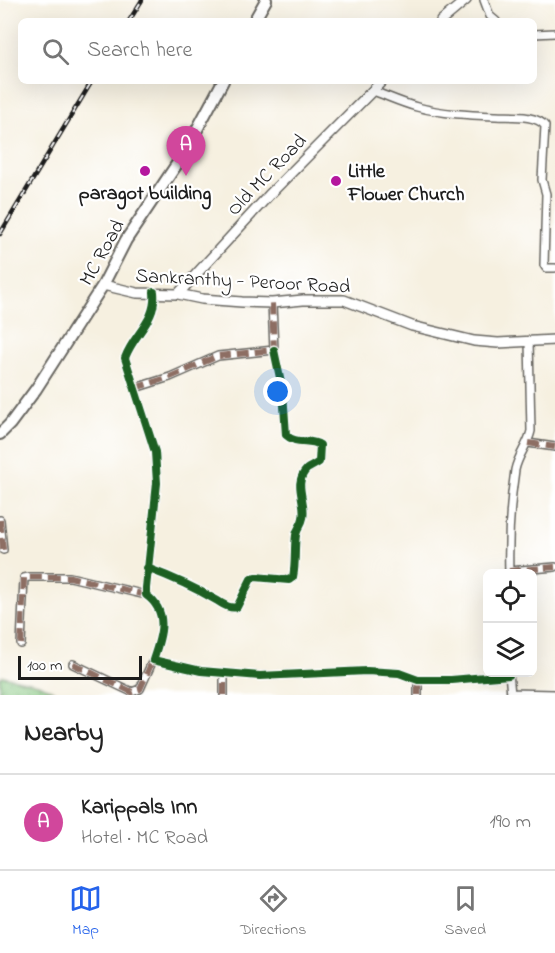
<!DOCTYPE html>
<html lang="en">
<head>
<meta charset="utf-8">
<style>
  :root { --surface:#fff; --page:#f6f6f6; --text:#222; --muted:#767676; --line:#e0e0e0; --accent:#2563eb }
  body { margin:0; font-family:"Indie Flower",sans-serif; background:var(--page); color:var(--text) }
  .controls { position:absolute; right:18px; bottom:18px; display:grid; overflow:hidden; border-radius:9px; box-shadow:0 6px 24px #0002 }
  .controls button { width:54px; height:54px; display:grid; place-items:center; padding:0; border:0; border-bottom:2px solid var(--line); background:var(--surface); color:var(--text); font:30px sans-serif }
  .scale { position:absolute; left:18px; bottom:15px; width:124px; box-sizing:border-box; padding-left:6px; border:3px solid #1c1c1c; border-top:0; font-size:16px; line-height:21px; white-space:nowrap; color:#1c1c1c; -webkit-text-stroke:4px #fff; paint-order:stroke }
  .you { position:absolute; left:278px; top:392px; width:21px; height:21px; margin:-15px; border:4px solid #fff; border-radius:50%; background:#1a73e8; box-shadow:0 0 0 9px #1a73e833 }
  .badge { display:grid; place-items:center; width:39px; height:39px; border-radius:50%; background:var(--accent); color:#fff; font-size:20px; font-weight:700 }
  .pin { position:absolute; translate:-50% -50px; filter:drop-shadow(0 2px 3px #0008) }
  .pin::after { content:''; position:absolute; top:32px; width:21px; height:18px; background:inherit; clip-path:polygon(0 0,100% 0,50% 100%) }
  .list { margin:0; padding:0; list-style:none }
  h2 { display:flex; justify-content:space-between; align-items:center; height:78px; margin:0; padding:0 24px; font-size:26px }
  h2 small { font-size:20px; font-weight:400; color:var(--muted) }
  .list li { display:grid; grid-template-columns:39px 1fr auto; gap:18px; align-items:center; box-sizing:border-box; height:96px; padding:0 24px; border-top:2px solid var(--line) }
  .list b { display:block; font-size:22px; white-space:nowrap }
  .list p { margin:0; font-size:20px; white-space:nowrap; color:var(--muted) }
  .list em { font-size:20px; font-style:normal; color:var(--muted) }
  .icon { flex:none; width:33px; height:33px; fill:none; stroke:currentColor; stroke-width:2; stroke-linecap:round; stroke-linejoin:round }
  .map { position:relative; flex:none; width:555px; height:695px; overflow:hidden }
  .search { position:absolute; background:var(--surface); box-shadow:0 6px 24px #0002; left:18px; right:18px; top:18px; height:66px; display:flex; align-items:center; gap:15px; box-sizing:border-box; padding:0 21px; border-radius:9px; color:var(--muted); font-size:22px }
  .sheet { height:174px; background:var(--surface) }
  nav { display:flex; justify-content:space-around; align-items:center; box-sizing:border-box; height:84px; border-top:2px solid var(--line); background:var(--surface); font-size:16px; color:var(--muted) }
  nav a { display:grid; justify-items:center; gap:3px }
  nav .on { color:var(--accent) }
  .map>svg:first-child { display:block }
</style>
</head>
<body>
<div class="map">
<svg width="555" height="695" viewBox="0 0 555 695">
  <defs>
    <pattern id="grass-dots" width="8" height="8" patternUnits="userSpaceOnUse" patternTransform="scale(1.5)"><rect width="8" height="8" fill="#84c57e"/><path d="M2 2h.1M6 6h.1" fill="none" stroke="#71a96c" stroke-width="1.8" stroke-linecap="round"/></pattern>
  </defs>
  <rect width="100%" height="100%" fill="#fff"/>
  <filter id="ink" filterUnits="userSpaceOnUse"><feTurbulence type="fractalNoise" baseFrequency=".0167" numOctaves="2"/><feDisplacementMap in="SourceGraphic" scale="12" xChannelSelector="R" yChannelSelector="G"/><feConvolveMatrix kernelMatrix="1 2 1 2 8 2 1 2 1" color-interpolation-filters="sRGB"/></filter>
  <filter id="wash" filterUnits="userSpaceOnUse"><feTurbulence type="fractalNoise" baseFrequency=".008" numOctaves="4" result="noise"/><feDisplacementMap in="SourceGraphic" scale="24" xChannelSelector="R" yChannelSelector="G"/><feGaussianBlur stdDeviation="1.35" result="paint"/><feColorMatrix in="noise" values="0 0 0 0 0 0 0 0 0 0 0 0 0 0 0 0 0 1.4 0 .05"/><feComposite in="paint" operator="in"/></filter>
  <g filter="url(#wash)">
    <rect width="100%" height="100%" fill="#f6f0e0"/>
    <path fill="url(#grass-dots)" stroke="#50704d" stroke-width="1.5" d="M3 676 38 684 62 695H0V678Z"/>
  </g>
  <g filter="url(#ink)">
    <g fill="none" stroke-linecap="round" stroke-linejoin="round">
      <defs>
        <path id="street" d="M484 0 490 16 496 21
          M534 34 555 33
          M373 91C387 96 402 103 417 107 443 114 470 115 496 116 510 117 536 114 545 126L542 180 546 194 544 265 546 268H555
          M154 292C157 321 134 333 125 358L155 452 157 483 146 588V595C170 612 161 637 153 660L201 671 260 676 367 671 399 673 418 680H451L509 675
          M135 388 170 377 218 356 274 350 272 303
          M528 443 555 447
          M0 520 3 550
          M147 568C171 577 194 587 216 600 223 604 229 609 237 607L251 579 255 577 289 580 293 577C296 563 294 549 296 535 297 528 302 525 303 518 307 501 292 484 307 469 310 467 315 465 319 462L320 445C310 438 296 445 286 435L283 392 274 350
          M509 571 555 567
          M509 574C508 540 510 503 515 470 518 455 528 445 531 431L529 341
          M21 644 24 578 29 577H70L146 595
          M73 664 132 692 140 689 153 660
          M509 672 511 695
          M511 693 555 694
          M224 695V673
          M418 695V680"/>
        <path id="secondary" d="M441 21 466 0
          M103 285 137 293 178 294 202 299 242 302 272 303 303 300H344L412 326 474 341 498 343 555 340
          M178 294 269 195 382 81"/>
        <path id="primary" d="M254 21 266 0
          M0 434 10 424 36 389 103 285 126 240 185 152 223 81"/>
      </defs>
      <use href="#street" stroke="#686661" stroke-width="10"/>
      <use href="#secondary" stroke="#686661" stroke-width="12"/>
      <use href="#primary" stroke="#686661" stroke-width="14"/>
      <use href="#street" stroke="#fff" stroke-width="7"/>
      <use href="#secondary" stroke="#fff" stroke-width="9"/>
      <use href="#primary" stroke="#fff" stroke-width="10"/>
      <defs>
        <path id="rail" d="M129 21 142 0
          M0 234 92 81"/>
      </defs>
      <use href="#rail" stroke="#1c1c1c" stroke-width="4.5"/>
      <use href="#rail" stroke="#fff" stroke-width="2" stroke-dasharray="7" stroke-linecap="butt"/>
      <path stroke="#8d6e63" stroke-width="6" stroke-dasharray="12 6" stroke-linecap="butt" d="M135 388 170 377 218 356 274 350 272 303
        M528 443 555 447
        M0 520 3 550
        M509 571 555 567
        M21 644 24 578 29 577H70L146 595
        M73 664 132 692 140 689 153 660
        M224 695V673
        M418 695V680"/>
      <defs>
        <path id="cycleway" d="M154 292C157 321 134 333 125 358L155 452 157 483 146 588V595C170 612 161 637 153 660L201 671 260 676 367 671 399 673 418 680H451L509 675
          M147 568C171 577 194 587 216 600 223 604 229 609 237 607L251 579 255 577 289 580 293 577C296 563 294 549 296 535 297 528 302 525 303 518 307 501 292 484 307 469 310 467 315 465 319 462L320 445C310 438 296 445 286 435L283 392 274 350"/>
      </defs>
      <use href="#cycleway" stroke="#fff" stroke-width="11"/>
      <use href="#cycleway" stroke="#1b5e20" stroke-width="8"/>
    </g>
  </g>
  <g fill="#b5179e" stroke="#fff" stroke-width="2">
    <circle cx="145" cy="171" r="6"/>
    <circle cx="336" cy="181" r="6"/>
  </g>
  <g text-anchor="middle" stroke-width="4.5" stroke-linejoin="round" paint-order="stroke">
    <g font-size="20" font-weight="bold" fill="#1c1c1c" stroke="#fff" text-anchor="start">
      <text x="348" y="177">Little<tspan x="348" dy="23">Flower Church</tspan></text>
      <text x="145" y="199" text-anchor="middle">paragot building</text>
    </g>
    <g font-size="20" fill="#1c1c1c" stroke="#fff">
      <text transform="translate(266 174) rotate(-46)" y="7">Old MC Road</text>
      <text transform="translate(101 252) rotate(-61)" y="7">MC Road</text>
      <text transform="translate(243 280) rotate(3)" y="7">Sankranthy - Peroor Road</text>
    </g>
  </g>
</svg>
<div class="controls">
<button><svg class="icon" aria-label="locate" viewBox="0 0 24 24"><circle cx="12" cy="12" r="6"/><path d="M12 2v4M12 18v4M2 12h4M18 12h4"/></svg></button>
<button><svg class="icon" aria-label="layers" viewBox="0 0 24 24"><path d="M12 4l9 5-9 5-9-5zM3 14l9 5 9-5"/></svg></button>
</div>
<div class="scale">100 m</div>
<div class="you"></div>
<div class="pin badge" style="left:186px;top:176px;background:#d1479c">A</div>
<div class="search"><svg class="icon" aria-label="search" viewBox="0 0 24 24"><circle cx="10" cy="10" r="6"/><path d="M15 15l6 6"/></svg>Search here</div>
</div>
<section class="sheet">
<h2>Nearby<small></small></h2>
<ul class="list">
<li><span class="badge" style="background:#d1479c">A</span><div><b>Karippals Inn</b><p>Hotel · MC Road</p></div><em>190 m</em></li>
</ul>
</section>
<nav>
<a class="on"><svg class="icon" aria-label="map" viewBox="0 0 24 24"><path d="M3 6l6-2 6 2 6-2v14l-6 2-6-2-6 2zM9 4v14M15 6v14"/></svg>Map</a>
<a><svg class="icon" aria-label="directions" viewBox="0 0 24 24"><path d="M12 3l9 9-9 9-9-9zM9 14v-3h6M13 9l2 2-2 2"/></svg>Directions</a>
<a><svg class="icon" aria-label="saved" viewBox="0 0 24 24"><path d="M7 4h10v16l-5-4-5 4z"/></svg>Saved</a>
</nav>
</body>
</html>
